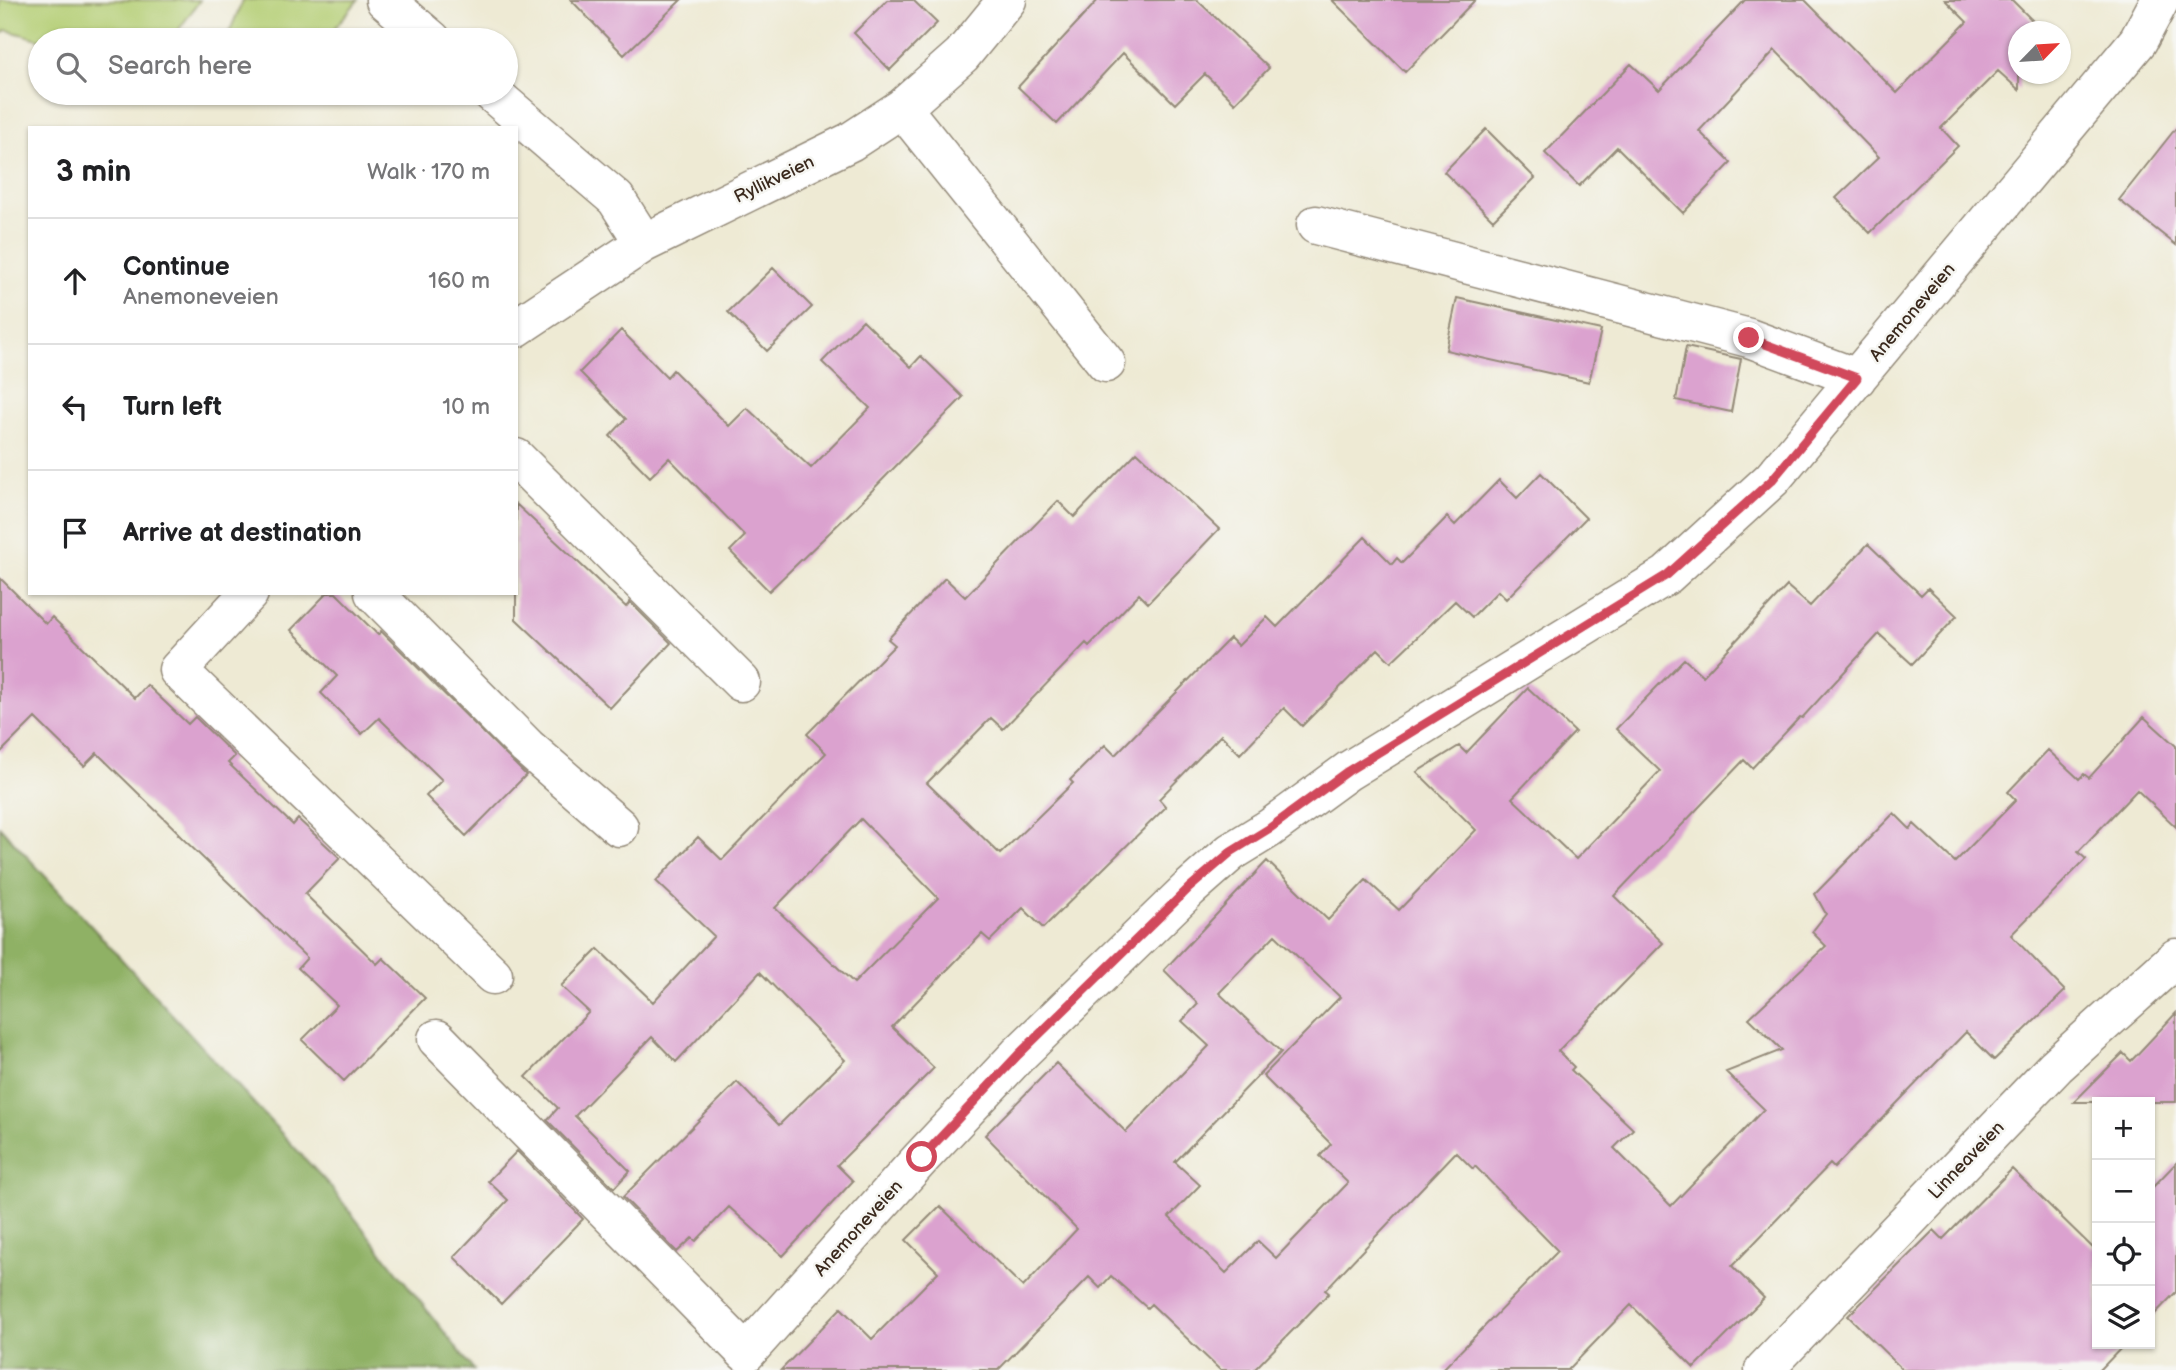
<!DOCTYPE html>
<html lang="en">
<head>
<meta charset="utf-8">
<style>
  :root { --surface:#fff; --page:#f2f2f2; --text:#202124; --muted:#757577; --line:#e0e0e0 }
  body { margin:0; font-family:"Balsamiq Sans",sans-serif; background:var(--page); color:var(--text) }
  .controls { position:absolute; right:21px; bottom:21px; display:grid; overflow:hidden; border-radius:0px; box-shadow:0 2px 5px #0004 }
  .controls button { width:63px; height:63px; display:grid; place-items:center; padding:0; border:0; border-bottom:2px solid var(--line); background:var(--surface); color:var(--text); font:35px sans-serif }
  .compass { position:absolute; left:2008px; top:21px; width:63px; height:63px; border-radius:50%; background:var(--surface); box-shadow:0 2px 5px #0004; rotate:65deg }
  .stop { position:absolute; width:21px; height:21px; margin:-16px; border:5px solid #d1495b; border-radius:50%; background:#fff }
  .stop.end { background:#d1495b; border-color:#fff; box-shadow:0 2px 7px #0008 }
  .list { margin:0; padding:0; list-style:none }
  h2 { display:flex; justify-content:space-between; align-items:center; height:91px; margin:0; padding:0 28px; font-size:30px }
  h2 small { font-size:23px; font-weight:400; color:var(--muted) }
  .list li { display:grid; grid-template-columns:46px 1fr auto; gap:21px; align-items:center; box-sizing:border-box; height:126px; padding:0 28px; border-top:2px solid var(--line) }
  .list b { display:block; font-size:26px; white-space:nowrap }
  .list p { margin:0; font-size:23px; white-space:nowrap; color:var(--muted) }
  .list em { font-size:23px; font-style:normal; color:var(--muted) }
  .icon { flex:none; width:38px; height:38px; fill:none; stroke:currentColor; stroke-width:2; stroke-linecap:round; stroke-linejoin:round }
  .map { position:relative; flex:none; width:2176px; height:1370px; overflow:hidden }
  .search { position:absolute; background:var(--surface); box-shadow:0 2px 5px #0004; left:28px; top:28px; width:490px; height:77px; display:flex; align-items:center; gap:18px; box-sizing:border-box; padding:0 24px; border-radius:38px; color:var(--muted); font-size:26px }
  .panel { position:absolute; background:var(--surface); box-shadow:0 2px 5px #0004; left:28px; top:126px; width:490px; height:469px; border-radius:0px }
  .map>svg:first-child { display:block }
</style>
</head>
<body>
<div class="map">
<svg width="2176" height="1370" viewBox="0 0 2176 1370">
  <rect width="100%" height="100%" fill="#f6f6f2"/>
  <filter id="ink" filterUnits="userSpaceOnUse"><feTurbulence type="fractalNoise" baseFrequency=".0143" numOctaves="2"/><feDisplacementMap in="SourceGraphic" scale="14" xChannelSelector="R" yChannelSelector="G"/><feConvolveMatrix kernelMatrix="1 2 1 2 8 2 1 2 1" color-interpolation-filters="sRGB"/></filter>
  <filter id="wash" filterUnits="userSpaceOnUse"><feTurbulence type="fractalNoise" baseFrequency=".00686" numOctaves="4" result="noise"/><feDisplacementMap in="SourceGraphic" scale="28" xChannelSelector="R" yChannelSelector="G"/><feGaussianBlur stdDeviation="1.57" result="paint"/><feColorMatrix in="noise" values="0 0 0 0 0 0 0 0 0 0 0 0 0 0 0 0 0 1.4 0 .05"/><feComposite in="paint" operator="in"/></filter>
  <g filter="url(#wash)">
    <rect width="100%" height="100%" fill="#eeead4"/>
    <path fill="#b4ce73" stroke="#787c48" stroke-width="2" d="M0 0H200L172 39 169 40H42L6 30 0 35Z
      M243 0H358L325 40H226Z"/>
    <path fill="#8fb165" stroke="#656e42" stroke-width="2" d="M0 827 329 1185 474 1370H0Z"/>
    <g id="blocks">
      <path fill="#dba2cf" fill-rule="evenodd" d="M571 0H681L624 55Z
        M887 0H913L937 23 890 70 854 33Z
        M1098 0H1197L1269 68 1235 103 1205 74 1175 104 1123 53 1057 124 1018 87Z
        M1332 0H1475L1405 72Z
        M1745 0H1805L1897 93 1967 22 1945 0H2012L2040 28 2037 32H2019V90L1998 71 1941 128 1958 146 1870 233 1836 198 1879 157 1775 50 1699 131 1731 163 1683 213 1617 147 1579 186 1545 153 1631 64 1659 90Z
        M2176 128V245L2119 200Z
        M1486 129 1535 178 1493 220 1444 172Z
        M773 268 812 307 767 351 728 312Z
        M1457 298 1601 330 1589 382 1446 350Z
        M863 320 911 367 921 356 963 397 855 508 769 591 730 551 745 536 669 458 650 477 610 436 626 419 580 372 621 330 667 377 673 370 729 426 747 408 811 468 870 408 822 362Z
        M1686 347 1741 359 1731 412 1676 400Z
        M1137 452 1219 529 1148 603 1139 594 1089 646 1086 643 1003 729 991 718 927 783 1000 854 1073 783 1070 780 1105 745 1115 755 1230 638 1238 646 1267 617 1277 627 1365 537 1392 564 1397 558 1402 563 1447 517 1455 525 1499 480 1517 498 1541 473 1586 518 1506 599 1498 591 1472 617 1455 601 1391 662 1378 649 1302 726 1284 708 1240 754 1221 735 1159 799 1166 807 1043 928 1023 908 990 941 982 934 892 1027 934 1068 837 1165 853 1181 783 1256 729 1207 696 1241 692 1238 677 1252 623 1197 737 1082 779 1125 845 1060 760 972 676 1062 652 1037 575 1116 630 1171 614 1188 547 1120 558 1108 526 1077 589 1012 561 986 598 949 653 1002 714 936 656 881 698 837 722 860 826 753 807 734 895 645 888 639 945 578 965 597 1058 501 1074 517ZM861 819 938 898 854 983 775 908Z
        M516 504 626 607 630 602 671 643 610 708 516 619Z
        M1868 544 1921 595 1928 588 1957 616 1912 664 1879 634 1802 718 1800 717 1752 768 1744 760 1614 896 1663 943 1558 1051 1574 1067 1571 1070 1633 1129 1614 1148 1671 1206 1764 1109 1726 1072 1782 1050 1749 1018 1826 946 1812 932 1826 914 1815 894 1894 813 1910 829 1914 824 1955 862 2016 800 2008 792 2048 750 2079 779 2084 774 2089 778 2144 717 2176 746V827L2137 790 2078 852 2086 859 2011 935 2065 991 1994 1060 1966 1032 1834 1168 1830 1164 1732 1266 1764 1298 1694 1368 1631 1305 1568 1370H1442L1558 1251 1475 1166 1473 1169 1456 1152 1325 1290 1329 1293 1254 1370H1220L1151 1304 1147 1308 1111 1276 1100 1288 1089 1277 998 1370H781L841 1308 872 1339 938 1272 906 1240 940 1206 1023 1287 1077 1229 985 1135 1056 1063 1126 1132 1209 1046 1182 1021 1198 1004 1164 970 1267 861 1328 920 1366 880 1399 910 1476 830 1417 772 1459 746 1466 753 1528 688 1575 732 1512 798 1576 859 1660 771 1616 729 1684 659 1703 676 1787 586 1810 606ZM1275 935 1340 997 1263 1076 1331 1144 1320 1156 1348 1183 1276 1258 1258 1241 1226 1273 1169 1217 1200 1185 1175 1162 1281 1052 1219 993Z
        M0 578 46 624 52 617 135 698 147 685 188 724 195 717 235 756 228 763 293 825 298 819 340 858 305 894 377 964 383 958 425 998 344 1081 302 1040 337 1005 298 968 307 958 178 834 179 833 97 753 84 766 35 718 0 753Z
        M327 593H336L378 635 381 631 526 775 466 836 426 796 442 780 379 718 362 734 321 693 337 676 291 630Z
        M2176 1013V1102H2074L2123 1053 2131 1061Z
        M517 1151 583 1219 501 1304 454 1257 508 1200 488 1181Z
        M2176 1163V1292L2150 1319V1190Z
        M2012 1169 2093 1248 2097 1244V1344H2125L2100 1370H1903L1848 1316 1934 1230 1943 1239Z"/>
    </g>
  </g>
  <g filter="url(#ink)">
    <use href="#blocks" fill-opacity="0" stroke="#948a79" stroke-width="2"/>
    <g fill="none" stroke-linecap="round" stroke-linejoin="round">
      <defs>
        <path id="minor" d="M385 0 432 40
          M492 93 616 199 644 243
          M902 108 1106 363
          M1316 225 1749 338 1857 378
          M516 328 644 243 850 142 902 108 962 55 1007 0
          M516 458 741 682
          M249 593 178 670 493 975
          M374 593 527 747 619 827
          M437 1039 746 1353 922 1157 1018 1055 1189 889 1231 852 1270 828 1348 771 1667 575 1772 479 2138 41 2160 0
          M1764 1370 2056 1066 2176 958"/>
      </defs>
      <use href="#minor" stroke="#948a79" stroke-width="41"/>
      <use href="#minor" stroke="#fff" stroke-width="38"/>
    </g>
  </g>
  <g fill="none" stroke-linecap="round" stroke-linejoin="round" filter="url(#ink)">
    <path stroke="#d1495b" stroke-width="9" d="M922 1157 1018 1055 1189 888 1231 852 1270 828 1348 771 1667 575 1772 480 1857 378 1749 338"/>
  </g>
  <g text-anchor="middle" stroke-width="5" stroke-linejoin="round" paint-order="stroke">
    <g font-size="18" fill="#3b2a1e" stroke="#f6f6f2">
      <text transform="translate(774 179) rotate(-26)" y="6">Ryllikveien</text>
      <text transform="translate(1912 312) rotate(-50)" y="6">Anemoneveien</text>
      <text transform="translate(1966 1160) rotate(-46)" y="6">Linneaveien</text>
      <text transform="translate(858 1228) rotate(-48)" y="6">Anemoneveien</text>
    </g>
  </g>
</svg>
<div class="controls">
<button>+</button>
<button>−</button>
<button><svg class="icon" aria-label="locate" viewBox="0 0 24 24"><circle cx="12" cy="12" r="6"/><path d="M12 2v4M12 18v4M2 12h4M18 12h4"/></svg></button>
<button><svg class="icon" aria-label="layers" viewBox="0 0 24 24"><path d="M12 4l9 5-9 5-9-5zM3 14l9 5 9-5"/></svg></button>
</div>
<svg class="compass" viewBox="-18 -18 36 36"><path d="M0-13l5 13h-10z" fill="#e53935"/><path d="M0 13l5-13h-10z" fill="#757577"/></svg>
<div class="stop" style="left:922px;top:1157px"></div>
<div class="stop end" style="left:1749px;top:338px"></div>
<div class="search"><svg class="icon" aria-label="search" viewBox="0 0 24 24"><circle cx="10" cy="10" r="6"/><path d="M15 15l6 6"/></svg>Search here</div>
<section class="panel">
<h2>3 min<small>Walk · 170 m</small></h2>
<ul class="list">
<li><svg class="icon" aria-label="ahead" viewBox="0 0 24 24"><path d="M12 20V5M6 11l6-6 6 6"/></svg><div><b>Continue</b><p>Anemoneveien</p></div><em>160 m</em></li>
<li><svg class="icon" aria-label="left" viewBox="0 0 24 24"><path d="M17 20v-9H6M10 6l-5 5 5 5"/></svg><div><b>Turn left</b></div><em>10 m</em></li>
<li><svg class="icon" aria-label="arrive" viewBox="0 0 24 24"><path d="M6 21V4h12l-3 4 3 4H6"/></svg><div><b>Arrive at destination</b></div></li>
</ul>
</section>
</div>
</body>
</html>
